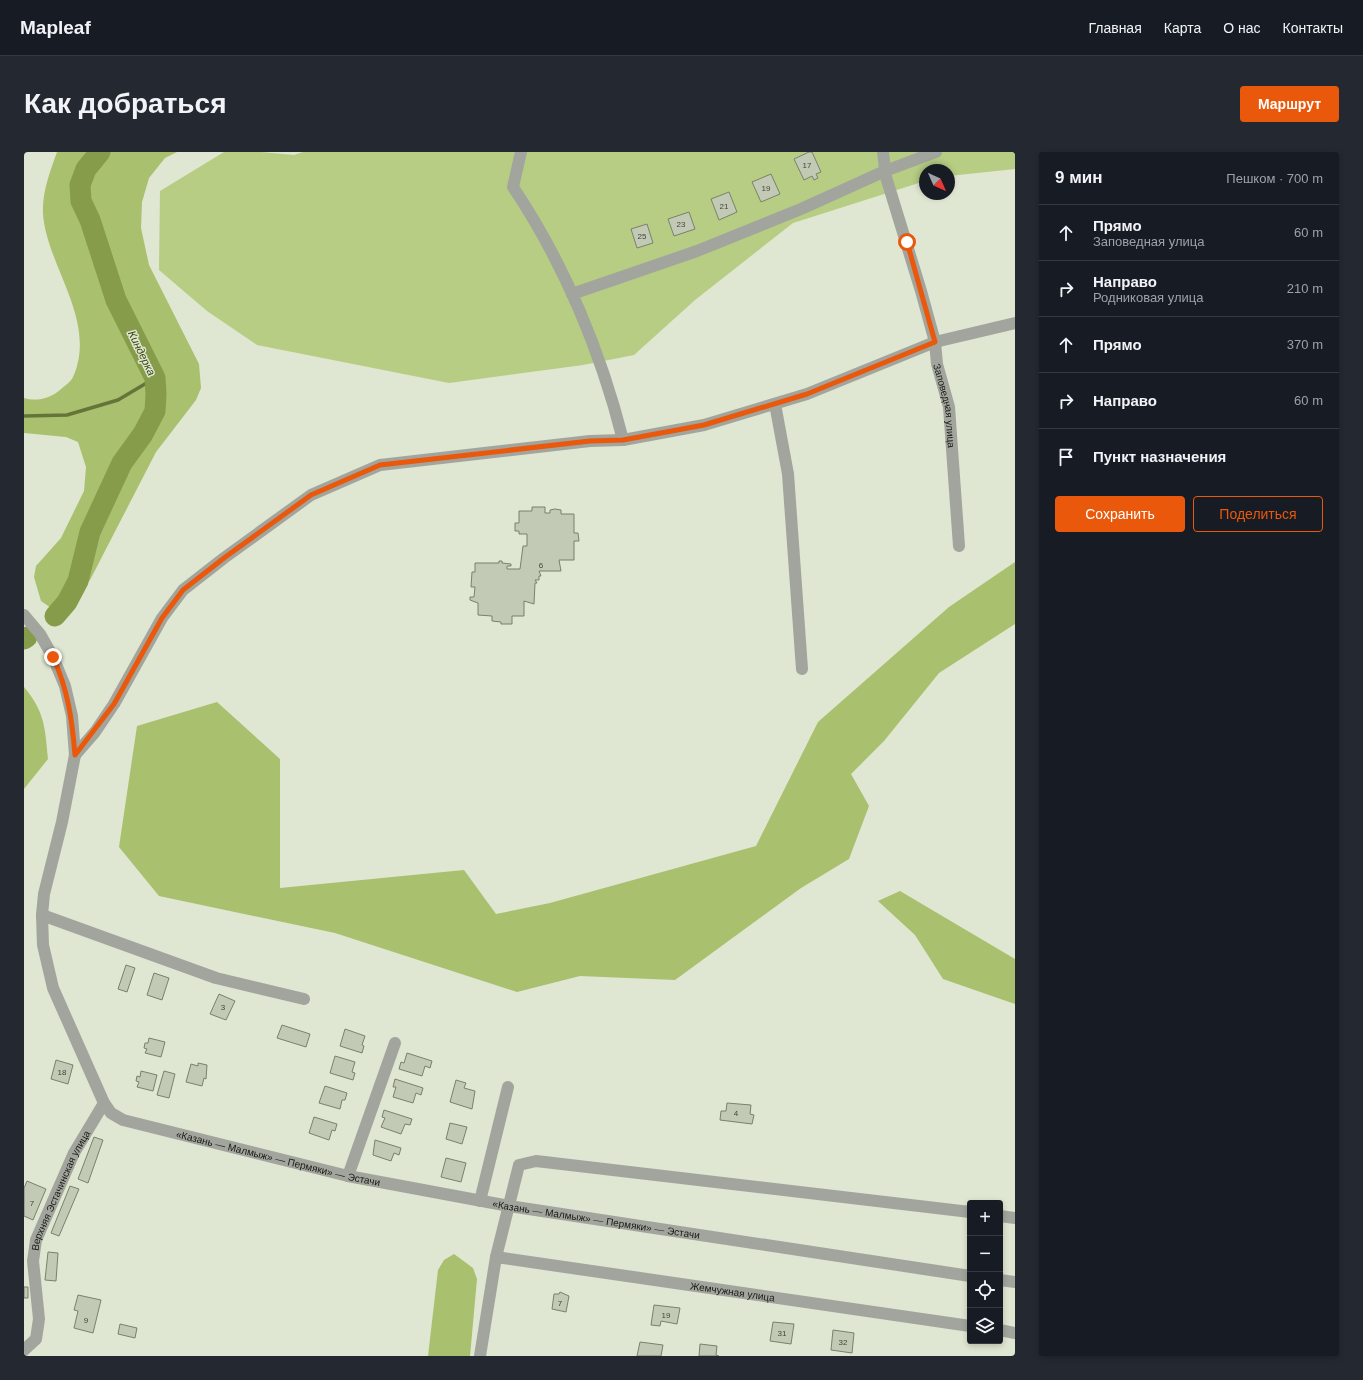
<!DOCTYPE html>
<html lang="ru">
<head>
<meta charset="utf-8">
<style>
  :root { --surface:#171b24; --page:#242831; --text:#f1f3f6; --muted:#9ea1a6; --line:#363941; --accent:#ea580c }
  body { margin:0; font-family:Arial,sans-serif; background:var(--page); color:var(--text) }
  .controls { position:absolute; right:12px; bottom:12px; display:grid; overflow:hidden; border-radius:4px; box-shadow:0 2px 6px #0003 }
  .controls button { width:36px; height:36px; display:grid; place-items:center; padding:0; border:0; border-bottom:1px solid var(--line); background:var(--surface); color:var(--text); font:20px sans-serif }
  .compass { position:absolute; left:895px; top:12px; width:36px; height:36px; border-radius:50%; background:var(--surface); box-shadow:0 2px 6px #0003; rotate:135deg }
  .stop { position:absolute; width:12px; height:12px; margin:-9px; border:3px solid #ea580c; border-radius:50%; background:#fff }
  .stop.end { background:#ea580c; border-color:#fff; box-shadow:0 1px 4px #0008 }
  .list { margin:0; padding:0; list-style:none }
  h2 { display:flex; justify-content:space-between; align-items:center; height:52px; margin:0; padding:0 16px; font-size:17px }
  h2 small { font-size:13px; font-weight:400; color:var(--muted) }
  .list li { display:grid; grid-template-columns:26px 1fr auto; gap:12px; align-items:center; box-sizing:border-box; height:56px; padding:0 16px; border-top:1px solid var(--line) }
  .list b { display:block; font-size:15px; white-space:nowrap }
  .list p { margin:0; font-size:13px; white-space:nowrap; color:var(--muted) }
  .list em { font-size:13px; font-style:normal; color:var(--muted) }
  .actions { display:flex; gap:8px; padding:12px 16px }
  .actions a { flex:1; padding:9px 0; border:1px solid var(--accent); border-radius:4px; text-align:center; font-size:14px; color:var(--accent) }
  .actions .main { background:var(--accent); color:#fff }
  .icon { flex:none; width:22px; height:22px; fill:none; stroke:currentColor; stroke-width:2; stroke-linecap:round; stroke-linejoin:round }
  .map { position:relative; flex:none; width:991px; height:1204px; overflow:hidden; border-radius:4px }
  header { display:flex; align-items:center; gap:24px; box-sizing:border-box; height:56px; padding:0 20px; background:var(--surface); border-bottom:1px solid var(--line) }
  header strong { font-size:19px }
  nav { display:flex; gap:22px; margin-inline-start:auto; font-size:14px }
  .intro { display:flex; align-items:center; justify-content:space-between; box-sizing:border-box; height:96px; padding:0 24px }
  h1 { margin:0; font-size:28px }
  .button { padding:10px 18px; border-radius:4px; background:var(--accent); color:#fff; font-size:14px; font-weight:700 }
  main { display:flex; gap:24px; padding:0 24px }
  aside { flex:1; background:var(--surface); border-radius:4px; box-shadow:0 2px 6px #0003 }
  .map>svg:first-child { display:block }
</style>
</head>
<body>
<header>
<strong>Mapleaf</strong>
<nav><a>Главная</a><a>Карта</a><a>О нас</a><a>Контакты</a></nav>
</header>
<div class="intro"><h1>Как добраться</h1><a class="button">Маршрут</a></div>
<main>
<div class="map">
<svg width="991" height="1204" viewBox="0 0 991 1204">
  <rect width="100%" height="100%" fill="#dfe6d1"/>
  <path fill="#b7cd83" d="M200 0H237L270 3 279 0H991V17L925 24V18H901V29L769 71 671 148 610 203 559 213 425 231 233 193 183 159 135 118 136 39Z"/>
  <path fill="#a9c06e" d="M33 0H153L141 6 125 26 118 50 117 76 125 113 175 212 177 236 172 248 132 300 66 428C55 442 44 450 27 456L17 449 10 425 12 414 37 386 60 339 62 315 54 290 42 285 0 281V246C13 250 27 246 36 238 40 234 47 230 49 225 74 169 23 115 19 62 18 40 26 20 33 0Z
    M991 410V472L915 521 860 589 827 622 845 654 825 707 777 736 651 828 556 824 493 840 311 781 135 744 95 695 113 574 193 550 256 607V736L440 718 472 762 526 751 732 694 794 570 925 455Z
    M0 535C21 560 21 576 24 607L0 637Z
    M876 739 991 807V852L919 827 891 783 854 749Z
    M430 1102 449 1116 453 1127 446 1204H404L414 1118 420 1108Z"/>
  <g fill="none" stroke-linecap="round" stroke-linejoin="round">
    <path stroke="#65753a" stroke-width="3.5" d="M0 264 43 263 94 248 131 226"/>
    <path stroke="#869c4b" stroke-width="21" d="M31 464 43 450 54 429 66 380 98 311 119 282 131 259 132 242 131 226 92 148 66 68 57 49 56 33 62 17 76 0
      M0 487 3 485"/>
  </g>
  <path fill="#c2c9b4" stroke="#79806d" d="M785 0H788L797 20 792 22 794 26 790 28 788 24 780 28 770 7Z
    M747 22 756 42 737 50 728 30Z
    M705 40 713 60 695 68 687 47Z
    M665 60 671 77 650 84 644 67Z
    M623 72 629 91 613 96 607 77Z
    M508 355H521V361H526V358L531 357 537 358V362H550V381H554L555 389H550V408H535L537 419H515L517 424H515V428H511L513 431H511L510 452 500 449V464H488V472H477V470L468 469V464L454 463V451L446 448V445H450L451 435H447L448 420H451V411H475V409H478V411L487 412V414H483V417H496L499 394H503V382H495V379H491V371H495V359H508Z
    M102 813 111 816 103 840 94 837Z
    M130 821 145 826 138 848 123 843Z
    M195 842 211 849 202 868 186 862Z
    M258 873 286 882 282 895 253 886Z
    M321 877 341 884 338 893 340 894 338 901 316 894Z
    M125 886 141 890 137 905 121 901 123 897 120 896 121 891H124Z
    M383 901 408 909 406 916 401 914 398 924 375 917 377 910 380 911Z
    M311 904 331 910 328 920 331 921 329 928 306 921Z
    M32 908 49 913 44 932 27 927Z
    M174 911 183 913 182 927 180 926 178 934 162 930 167 912 174 914Z
    M117 919 133 923 129 939 113 935 115 930 112 929 113 924 116 925Z
    M140 919 151 922 145 946 133 943Z
    M371 927 399 936 397 943 392 941 389 951 369 945 372 935H369Z
    M432 928 442 931 440 936 451 939 448 957 426 950Z
    M301 934 323 941 321 948H318L316 957 295 951Z
    M703 951 727 953 726 962 730 963 728 972 696 968 697 959H702Z
    M360 958 388 967 386 973 381 972 377 982 357 975 361 966 358 965Z
    M290 965 313 972 311 979 308 978 305 988 285 981Z
    M426 971 443 975 438 992 422 987Z
    M70 985 79 988 64 1031 54 1027Z
    M351 988 377 996 375 1003 370 1001 367 1009 349 1003Z
    M422 1006 442 1011 437 1030 417 1025Z
    M3 1029 22 1037 9 1068 0 1064V1036Z
    M46 1034 55 1037 35 1084 27 1081Z
    M24 1100 34 1101 32 1129 21 1128Z
    M0 1135H4V1146H0Z
    M536 1140 545 1144 542 1160 528 1157 530 1142H535Z
    M54 1143 77 1148 69 1181 50 1176 54 1159 50 1158Z
    M630 1153 656 1156 653 1172 637 1169 636 1174 627 1173Z
    M749 1170 770 1172 767 1192 746 1189Z
    M96 1172 113 1176 111 1186 94 1182Z
    M809 1178 830 1181 828 1201 807 1198Z
    M616 1190 639 1193 637 1204H613Z
    M676 1192 693 1194 692 1203 695 1204H675Z"/>
  <g fill="none" stroke-linecap="round" stroke-linejoin="round">
    <g stroke="#a2a59d" stroke-width="12">
      <path d="M497 0 489 35C540 111 577 200 599 288"/>
      <path id="s1" d="M859 0 862 25 897 139 911 190 913 212 925 255 935 394"/>
      <path d="M548 142 673 99 777 57 861 19 912 0"/>
      <path d="M751 252 764 322 778 517"/>
      <path id="s2" d="M0 463 16 482 29 505 41 534 48 564 51 603 38 670 20 742 18 763 19 793 29 836 80 951 87 961 99 968 324 1024 485 1054 946 1124"/>
      <path d="M51 603 71 580 90 552 138 466 159 438 200 406 287 343 356 313 566 289 599 288 680 273 783 242 911 190 991 171"/>
      <path d="M18 763 192 826 280 847"/>
      <path d="M324 1024 371 891"/>
      <path d="M456 1049 484 935"/>
      <path d="M976 1064 991 1066"/>
      <path id="s3" d="M472 1105 946 1174"/>
      <path d="M976 1128 991 1130"/>
      <path d="M976 1178 991 1181"/>
      <path id="s4" d="M0 1198 12 1187 15 1167 9 1109 12 1088 50 1001 80 951"/>
      <path d="M456 1204 472 1105 495 1013 512 1009 946 1060"/>
    </g>
  </g>
  <g fill="none" stroke-linecap="round" stroke-linejoin="round">
    <path stroke="#ea580c" stroke-width="5" d="M29 505C44 538 48 567 51 603L90 552 138 466 159 438 200 406 287 343 356 313 566 289 599 288 680 273 783 242 911 190 883 90"/>
  </g>
  <g text-anchor="middle" stroke-width="3" stroke-linejoin="round" paint-order="stroke">
    <g font-size="8" fill="#43463c">
      <text x="783" y="16">17</text>
      <text x="742" y="39">19</text>
      <text x="700" y="57">21</text>
      <text x="657" y="75">23</text>
      <text x="618" y="87">25</text>
      <text x="517" y="416">6</text>
      <text x="199" y="858">3</text>
      <text x="38" y="923">18</text>
      <text x="712" y="964">4</text>
      <text x="8" y="1054">7</text>
      <text x="536" y="1154">7</text>
      <text x="642" y="1166">19</text>
      <text x="62" y="1171">9</text>
      <text x="758" y="1184">31</text>
      <text x="819" y="1193">32</text>
    </g>
    <g font-size="10" fill="#191b14" stroke="#dfe6d1">
      <text dy="4" stroke="none"><textPath href="#s1" startOffset="262">Заповедная улица</textPath></text>
      <text dy="4" stroke="none"><textPath href="#s2" startOffset="702">«Казань — Малмыж» — Пермяки» — Эстачи</textPath></text>
      <text dy="4" stroke="none"><textPath href="#s4" startOffset="171">Верхняя Эстачинская улица</textPath></text>
      <text dy="4" stroke="none"><textPath href="#s2" startOffset="1026">«Казань — Малмыж» — Пермяки» — Эстачи</textPath></text>
      <text dy="4" stroke="none"><textPath href="#s3" startOffset="239">Жемчужная улица</textPath></text>
    </g>
    <g font-size="11" font-style="italic" fill="#364304" stroke="#dfe6d1">
      <text transform="translate(118 201) rotate(64)" y="4">Киндерка</text>
    </g>
  </g>
</svg>
<div class="controls">
<button>+</button>
<button>−</button>
<button><svg class="icon" aria-label="locate" viewBox="0 0 24 24"><circle cx="12" cy="12" r="6"/><path d="M12 2v4M12 18v4M2 12h4M18 12h4"/></svg></button>
<button><svg class="icon" aria-label="layers" viewBox="0 0 24 24"><path d="M12 4l9 5-9 5-9-5zM3 14l9 5 9-5"/></svg></button>
</div>
<svg class="compass" viewBox="-18 -18 36 36"><path d="M0-13l5 13h-10z" fill="#e53935"/><path d="M0 13l5-13h-10z" fill="#9ea1a6"/></svg>
<div class="stop" style="left:883px;top:90px"></div>
<div class="stop end" style="left:29px;top:505px"></div>
</div>
<aside>
<h2>9 мин<small>Пешком · 700 m</small></h2>
<ul class="list">
<li><svg class="icon" aria-label="ahead" viewBox="0 0 24 24"><path d="M12 20V5M6 11l6-6 6 6"/></svg><div><b>Прямо</b><p>Заповедная улица</p></div><em>60 m</em></li>
<li><svg class="icon" aria-label="right" viewBox="0 0 24 24"><path d="M7 20v-9h11M14 6l5 5-5 5"/></svg><div><b>Направо</b><p>Родниковая улица</p></div><em>210 m</em></li>
<li><svg class="icon" aria-label="ahead" viewBox="0 0 24 24"><path d="M12 20V5M6 11l6-6 6 6"/></svg><div><b>Прямо</b></div><em>370 m</em></li>
<li><svg class="icon" aria-label="right" viewBox="0 0 24 24"><path d="M7 20v-9h11M14 6l5 5-5 5"/></svg><div><b>Направо</b></div><em>60 m</em></li>
<li><svg class="icon" aria-label="arrive" viewBox="0 0 24 24"><path d="M6 21V4h12l-3 4 3 4H6"/></svg><div><b>Пункт назначения</b></div></li>
</ul>
<div class="actions"><a class="main">Сохранить</a><a>Поделиться</a></div>
</aside>
</main>
</body>
</html>
